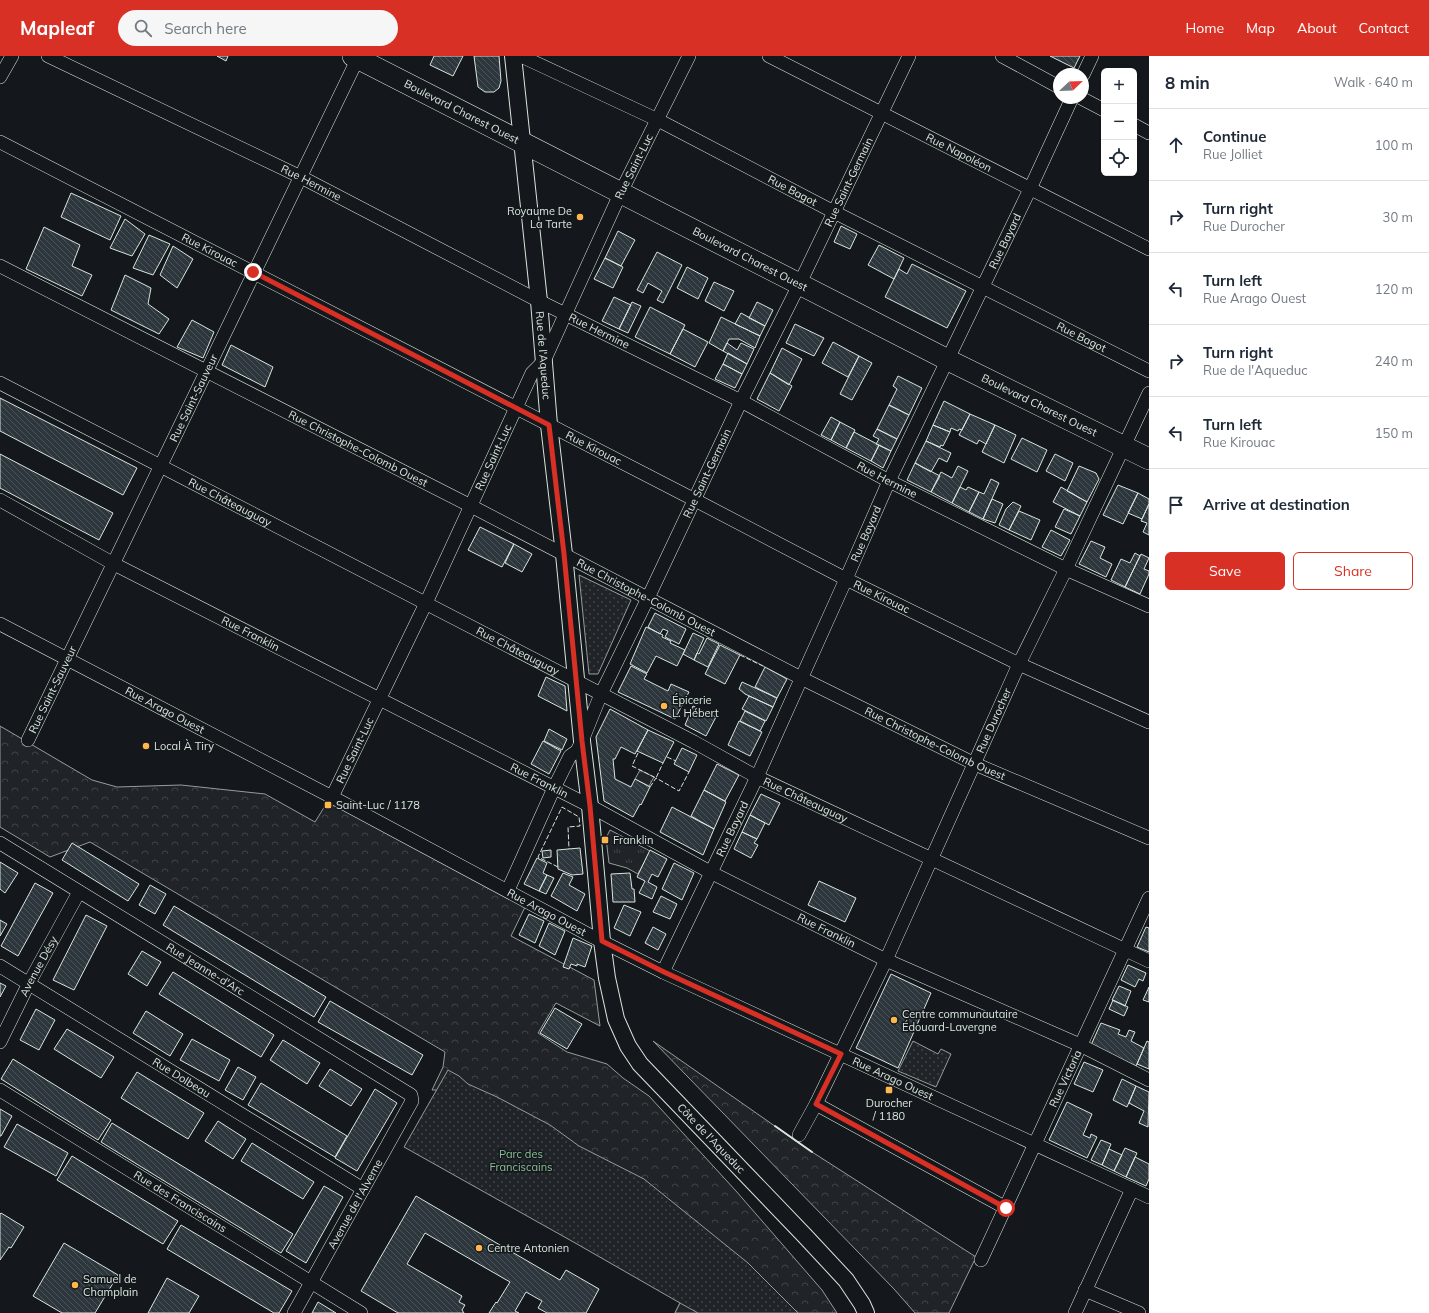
<!DOCTYPE html>
<html lang="en">
<head>
<meta charset="utf-8">
<style>
  :root { --surface:#fff; --page:#f6f6f7; --text:#1f2937; --muted:#747a83; --line:#e0e1e3; --accent:#d93025 }
  body { margin:0; font-family:Mulish,sans-serif; background:var(--page); color:var(--text) }
  .controls { position:absolute; right:12px; top:12px; display:grid; overflow:hidden; border-radius:6px; box-shadow:0 1px 3px #0004 }
  .controls button { width:36px; height:36px; display:grid; place-items:center; padding:0; border:0; border-bottom:1px solid var(--line); background:var(--surface); color:var(--text); font:20px sans-serif }
  .compass { position:absolute; left:1053px; top:12px; width:36px; height:36px; border-radius:50%; background:var(--surface); box-shadow:0 1px 3px #0004; rotate:67deg }
  .stop { position:absolute; width:12px; height:12px; margin:-9px; border:3px solid #d93025; border-radius:50%; background:#fff }
  .stop.end { background:#d93025; border-color:#fff; box-shadow:0 1px 4px #0008 }
  .list { margin:0; padding:0; list-style:none }
  h2 { display:flex; justify-content:space-between; align-items:center; height:52px; margin:0; padding:0 16px; font-size:17px }
  h2 small { font-size:13px; font-weight:400; color:var(--muted) }
  .list li { display:grid; grid-template-columns:26px 1fr auto; gap:12px; align-items:center; box-sizing:border-box; height:72px; padding:0 16px; border-top:1px solid var(--line) }
  .list b { display:block; font-size:15px; white-space:nowrap }
  .list p { margin:0; font-size:13px; white-space:nowrap; color:var(--muted) }
  .list em { font-size:13px; font-style:normal; color:var(--muted) }
  .actions { display:flex; gap:8px; padding:12px 16px }
  .actions a { flex:1; padding:9px 0; border:1px solid var(--accent); border-radius:6px; text-align:center; font-size:14px; color:var(--accent) }
  .actions .main { background:var(--accent); color:#fff }
  .icon { flex:none; width:22px; height:22px; fill:none; stroke:currentColor; stroke-width:2; stroke-linecap:round; stroke-linejoin:round }
  .map { position:relative; flex:none; width:1149px; height:1257px; overflow:hidden }
  header { display:flex; align-items:center; gap:24px; box-sizing:border-box; height:56px; padding:0 20px; background:var(--accent); color:#fff }
  header strong { font-size:19px }
  nav { display:flex; gap:22px; margin-inline-start:auto; font-size:14px }
  .search { width:280px; height:36px; background:var(--page); display:flex; align-items:center; gap:10px; box-sizing:border-box; padding:0 14px; border-radius:22px; color:var(--muted); font-size:15px }
  main { display:flex }
  aside { flex:1; background:var(--surface) }
  .map>svg:first-child { display:block }
</style>
</head>
<body>
<header>
<strong>Mapleaf</strong>
<div class="search"><svg class="icon" aria-label="search" viewBox="0 0 24 24"><circle cx="10" cy="10" r="6"/><path d="M15 15l6 6"/></svg>Search here</div>
<nav><a>Home</a><a>Map</a><a>About</a><a>Contact</a></nav>
</header>
<main>
<div class="map">
<svg width="1149" height="1257" viewBox="0 0 1149 1257">
  <defs>
    <pattern id="grass-tufts" width="24" height="20" patternUnits="userSpaceOnUse"><rect width="24" height="20" fill="#202428"/><path d="M3 7l-1-3M5 7V3M7 7l1-3M15 17l-1-3M17 17v-4M19 17l1-3" fill="none" stroke="#404447"/></pattern>
    <pattern id="forest-crowns" width="20" height="18" patternUnits="userSpaceOnUse"><rect width="20" height="18" fill="#202428"/><path d="M2 6a3 3 0 1 1 6 0M12 15a3 3 0 1 1 6 0" fill="none" stroke="#404447"/></pattern>
    <pattern id="park-dots" width="8" height="8" patternUnits="userSpaceOnUse"><rect width="8" height="8" fill="#202428"/><path d="M2 2h.1M6 6h.1" fill="none" stroke="#404447" stroke-width="1.8" stroke-linecap="round"/></pattern>
    <pattern id="building-back-hatch" width="6" height="6" patternUnits="userSpaceOnUse"><rect width="6" height="6" fill="#2c363c"/><path d="M-1 5l2 2M0 0l6 6M5-1l2 2" fill="none" stroke="#4a5358"/></pattern>
  </defs>
  <rect width="100%" height="100%" fill="#14181c"/>
  <path fill="url(#grass-tufts)" stroke="#939e99" d="M640 714 654 721 649 730 635 723Z
    M610 774 650 795 638 818 627 812 609 807 606 782Z"/>
  <path fill="url(#forest-crowns)" stroke="#939e99" d="M0 670 92 724 117 731 181 729 265 738 315 766 328 745 526 849 511 880 594 924 600 970 556 947 538 977 567 996 607 1008 623 1022 649 1040 736 1135 822 1234 837 1257H741L453 1034H432L443 1011 445 996 90 786 50 801 0 771Z
    M653 985 812 1096 976 1201 949 1257H915L894 1233Z"/>
  <path fill="url(#park-dots)" stroke="#939e99" d="M579 519 631 544 598 618H589Z
    M913 985 938 998 941 993 951 998 936 1031 898 1015Z
    M448 1014 459 1020 468 1028 497 1041 550 1069 579 1090 644 1123 748 1207 798 1257H675L680 1247 577 1188 404 1091Z"/>
  <path fill="#202428" stroke="#939e99" d="M680 1247 698 1257H675Z"/>
  <path fill="url(#building-back-hatch)" stroke="#d8e6dc" d="M217 0H228L226 5Z
    M434 0H463L453 20 430 9Z
    M474 0H499L501 25 499 32 494 36H485L478 31Z
    M1050 0H1080L1074 12Z
    M71 137 121 160 110 184 61 161Z
    M125 163 145 178 132 200 110 192Z
    M841 170 857 178 850 193 834 186Z
    M44 171 80 189 72 210 92 219 82 240 26 213Z
    M618 175 635 184 621 210 605 202Z
    M149 179 170 188 153 219 133 212Z
    M879 189 904 202 894 223 868 209Z
    M173 190 193 203 177 232 160 219Z
    M657 196 682 209 663 247 657 244 662 235 648 227 643 237 637 234Z
    M605 202 623 211 613 232 594 223Z
    M912 208 966 235 947 272 885 241 899 213 907 218Z
    M687 211 708 222 698 243 677 232Z
    M125 219 151 232 148 248 169 263 159 278 111 254Z
    M714 226 734 235 724 255 705 245Z
    M614 241 631 249 619 273 602 265Z
    M632 246 641 250 628 277 619 273Z
    M757 246 773 254 765 270 749 262Z
    M650 251 685 269 670 298 635 281Z
    M741 257 765 270 760 280 735 268Z
    M721 261 760 280 755 292 739 283H729L723 295 709 287Z
    M192 264 214 276 203 302 177 291Z
    M795 268 824 282 814 300 786 287Z
    M683 273 708 286 695 311 670 298Z
    M833 286 859 300 848 321 822 307Z
    M727 287 737 294 741 287 754 293 747 308 723 295Z
    M231 289 273 311 265 331 222 309Z
    M782 292 802 303 789 329 770 317Z
    M728 297 747 308 742 318 723 308Z
    M859 300 872 307 852 344 840 338Z
    M723 308 742 318 735 332 715 323Z
    M770 317 792 330 779 355 757 343Z
    M898 320 922 332 909 359 889 349 897 333 893 330Z
    M0 342 137 412 123 439 0 375Z
    M944 345 970 358 962 374 959 373 958 375 951 372 950 376 933 369Z
    M889 349 909 359 897 383 877 373Z
    M970 358 995 369 986 388 979 384 977 388 959 379Z
    M831 361 840 366 831 384 821 379Z
    M840 366 855 374 846 392 831 384Z
    M933 369 950 376 943 390 941 389 940 391 926 385Z
    M995 369 1016 379 1004 407 982 396Z
    M877 373 897 383 891 395 876 388 879 383 873 380Z
    M854 376 879 389 871 405 846 392Z
    M1022 382 1047 394 1037 416 1011 403Z
    M926 385 951 397 947 406 939 402 931 416 915 407Z
    M879 389 891 395 883 412 871 405Z
    M0 398 113 457 99 484 0 432Z
    M1055 398 1073 407 1065 425 1046 415Z
    M915 407 940 420 931 436 907 424Z
    M958 410 968 415 952 447 931 436 941 416 952 422Z
    M1079 410 1096 417 1099 423 1087 446 1067 435Z
    M991 423 999 427 983 463 969 456 979 436 984 438Z
    M1118 429 1138 437 1123 468 1103 459Z
    M960 431 966 434 968 431 979 436 969 456 952 447Z
    M1061 431 1087 446 1080 460 1053 446Z
    M1138 437 1149 443V448L1142 463 1128 457Z
    M992 443 1003 448 995 467 983 463Z
    M1013 446 1021 450 1009 474 999 469 1006 453Z
    M1149 448V479L1143 476 1147 467 1141 465Z
    M1064 453 1080 460 1071 478 1055 471Z
    M1019 455 1040 464 1031 484 1009 474Z
    M480 471 514 488 502 511 468 494Z
    M1051 474 1070 484 1061 500 1042 491Z
    M1091 485 1105 491 1100 502 1112 508 1106 521 1079 508Z
    M514 488 532 498 522 516 505 507Z
    M1135 497 1140 500 1125 531 1111 524 1121 503 1130 507Z
    M1141 498 1149 502 1144 513 1149 515V518L1140 538 1125 531Z
    M655 557 686 573 679 588 665 581 668 575 663 573 660 578 648 571Z
    M646 571 663 579 662 581 671 585 670 587 685 594 677 610 656 600 647 617 630 608Z
    M693 577 704 582 694 604 683 598Z
    M707 582 719 588 708 611 694 604 697 597 699 598Z
    M720 589 740 599 725 628 705 618Z
    M631 610 647 618 644 623 668 635 671 628 689 636 675 663 618 636Z
    M765 611 787 623 777 642 755 631Z
    M546 621 565 630 567 655 538 640Z
    M742 626 777 642 773 651 745 638 739 633Z
    M749 640 773 651 766 665 742 653Z
    M693 650 716 661 706 680 685 669Z
    M610 653 648 674 635 698 621 691 615 703H613L615 723 631 731 635 723 650 731 641 749 640 748 633 761 604 745 596 681Z
    M745 655 765 665 760 675 740 665Z
    M739 665 762 676 750 700 728 689Z
    M549 673 567 683 562 694 544 685Z
    M648 674 674 686 663 707 637 695Z
    M543 685 561 695 549 718 531 708Z
    M682 692 697 699 689 716 674 708Z
    M717 708 739 719 725 745 704 734Z
    M704 734 726 746 714 773 691 760Z
    M761 738 780 747 769 769 750 759Z
    M672 751 714 773 703 799 660 776Z
    M750 759 765 767 757 783 742 776Z
    M742 776 757 783 754 787 758 789 751 802 734 793Z
    M72 787 139 828 128 845 62 804Z
    M580 792 583 818 572 819 558 813 557 794Z
    M551 794V801L543 802 542 795Z
    M650 794 667 803 658 821 652 818 648 826 657 831 652 843 639 837 645 825 637 821Z
    M537 802 547 807 543 817 547 819 539 835 524 828Z
    M0 806 18 817 5 837 0 833Z
    M674 807 694 817 682 844 662 833Z
    M563 817 573 821 569 829 585 838 577 855 551 840Z
    M630 817 632 833H634L635 846H613L611 818Z
    M547 819 554 822 546 838 539 835Z
    M819 825 856 842 845 866 808 849Z
    M35 827 53 837 18 900 1 890Z
    M150 829 166 838 155 858 139 849Z
    M661 840 677 848 670 863 653 856Z
    M624 849 641 856 630 880 614 872Z
    M174 850 326 941 314 961 163 869Z
    M529 858 544 865 535 887 519 879Z
    M86 859 107 870 74 934 53 924Z
    M0 864 7 868 0 880Z
    M549 867 565 875 555 899 539 890Z
    M653 871 666 878 658 894 645 887Z
    M1146 871 1149 872V896L1137 891Z
    M573 882 592 890 585 911 577 908V910L571 908 569 913 563 911Z
    M142 895 161 906 147 930 128 918Z
    M1128 909 1146 917 1143 925 1139 923 1135 931 1121 924Z
    M173 916 274 979 261 1001 159 938Z
    M891 918 931 937 898 1012 856 992Z
    M0 927 6 930 0 941Z
    M1119 930 1131 935 1125 950 1112 944Z
    M1149 931V946L1143 944Z
    M1113 944 1128 951 1124 960 1109 953Z
    M330 945 423 999 412 1019 318 966Z
    M555 952 582 968 567 993 540 977Z
    M36 953 55 964 39 994 20 984Z
    M146 955 183 978 170 1000 133 977Z
    M1101 967 1120 974 1118 978 1126 981 1129 974 1135 976 1131 985 1144 992 1136 1010 1091 989Z
    M67 973 114 1001 101 1022 54 993Z
    M192 983 230 1004 219 1025 180 1004Z
    M283 984 320 1007 307 1028 270 1004Z
    M1147 985 1149 986V1013L1137 1008Z
    M13 1003 111 1064 98 1084 1 1023Z
    M1084 1006 1103 1014 1093 1036 1074 1028Z
    M238 1011 256 1021 243 1044 225 1034Z
    M330 1013 362 1033 351 1050 319 1030Z
    M137 1016 204 1057 188 1083 121 1042Z
    M1122 1023 1136 1030 1127 1051 1113 1044Z
    M261 1027 347 1080 335 1101 248 1049Z
    M1136 1030 1149 1036 1148 1071 1139 1067 1144 1055 1129 1047Z
    M375 1033 397 1047 357 1115 335 1102Z
    M1067 1046 1092 1058 1083 1079 1090 1082 1091 1078 1097 1081 1087 1102 1049 1084Z
    M0 1053 12 1060 1 1080H0Z
    M218 1065 246 1083 233 1103 205 1085Z
    M112 1067 293 1178 281 1197 101 1086Z
    M17 1068 68 1097 56 1120 4 1091Z
    M1101 1084 1111 1088 1102 1109 1091 1104Z
    M252 1087 314 1126 303 1143 241 1105Z
    M1125 1092 1137 1097 1126 1121 1114 1115Z
    M1109 1093 1122 1099 1114 1115 1102 1109Z
    M72 1100 178 1165 163 1188 57 1124Z
    M1135 1101 1149 1108V1123L1146 1130 1126 1121Z
    M324 1130 343 1141 306 1207 286 1195Z
    M416 1140 560 1224 566 1214 599 1233 586 1257H547L538 1252 542 1245 526 1236 515 1255 519 1257H489L496 1246 497 1247 510 1226 425 1177 407 1208 462 1240 459 1246 465 1249 462 1254 464 1257H398L361 1235Z
    M1 1157 24 1171 11 1192 9 1191 0 1204V1158Z
    M181 1169 292 1235 279 1257H274L167 1193Z
    M64 1187 118 1219 95 1257H62L33 1240Z
    M167 1222 199 1240 189 1257H148Z
    M318 1246 336 1257H312Z"/>
  <g fill="none" stroke-linecap="round" stroke-linejoin="round">
    <defs>
      <g id="minor">
        <path id="s1" d="M48 0 301 121 539 245 741 345 889 425 1066 513 1149 550"/>
        <path id="s2" d="M521 0 658 64 834 156 1149 315"/>
        <path id="s3" d="M769 0 1149 193"/>
        <path d="M1002 0 1059 31"/>
        <path d="M1083 19 1092 0"/>
        <path d="M0 21 12 0"/>
        <path d="M1081 42 1104 54"/>
        <path d="M1134 69 1149 77"/>
        <path id="s4" d="M0 86 695 444 846 523 1019 608 1149 666"/>
        <path id="s5" d="M0 210 471 450 801 622 975 708 1149 782"/>
        <path id="s6" d="M0 327 694 686 757 721 1149 905"/>
        <path id="s7" d="M0 444 114 508 590 750 710 816 886 904 1080 989 1149 1024"/>
        <path id="s8" d="M0 568 332 741 593 881 663 916 1149 1141"/>
        <path id="s9" d="M28 684 359 0"/>
        <path id="s10" d="M332 741 426 547 532 317 544 305 621 136 689 0"/>
        <path id="s11" d="M0 787 411 1039 412 1045 294 1257"/>
        <path id="s12" d="M508 834 554 732 570 700 577 695 582 685 601 638 648 542 741 345 799 229 909 0"/>
        <path id="s13" d="M0 910 363 1133"/>
        <path id="s14" d="M663 916 757 721 846 523 889 425 1030 133 1072 42"/>
        <path id="s15" d="M0 986 29 927 79 836"/>
        <path id="s16" d="M0 1034 361 1257"/>
        <path d="M816 1048 1006 1152"/>
        <path id="s17" d="M799 1079 816 1048 886 904 1019 608 1066 513 1149 337"/>
        <path id="s18" d="M981 1204 1149 842"/>
        <path d="M1085 1234 1139 1257"/>
        <path d="M1075 1257 1132 1133"/>
      </g>
      <g id="tertiary">
        <path id="s19" d="M513 0 539 245 549 369 564 498 582 685 590 750 602 885 607 922 616 963 628 990 640 1008 805 1180 846 1224 862 1248 866 1257"/>
      </g>
      <g id="primary">
        <path id="s20" d="M353 0 948 304 1149 403"/>
      </g>
    </defs>
    <use href="#minor" stroke="#d8e6dc" stroke-width="14"/>
    <use href="#tertiary" stroke="#d8e6dc" stroke-width="18"/>
    <use href="#primary" stroke="#d8e6dc" stroke-width="22"/>
    <use href="#minor" stroke="#14181c" stroke-width="13"/>
    <use href="#tertiary" stroke="#14181c" stroke-width="16"/>
    <use href="#primary" stroke="#14181c" stroke-width="21"/>
    <path stroke="#d8e6dc" stroke-width="1" stroke-dasharray="5 2" stroke-linecap="butt" d="M740 599 765 611
      M638 697 632 710 656 722 663 707
      M667 701 676 705
      M650 731 656 722 679 735 689 716
      M558 811 538 801 562 751 579 761 580 770 568 771 569 793"/>
    <path stroke="#d8e6dc" stroke-width="2" d="M775 1070 812 1096"/>
  </g>
  <g fill="none" stroke-linecap="round" stroke-linejoin="round">
    <path stroke="#d93025" stroke-width="5" d="M253 216 549 369 564 498 582 685 590 750 602 885 664 916 841 998 816 1048 1006 1152"/>
  </g>
  <g fill="#ffb74d" stroke="#14181c" stroke-width="1.5">
    <circle cx="580" cy="161" r="4"/>
    <circle cx="664" cy="650" r="4"/>
    <circle cx="146" cy="690" r="4"/>
    <rect x="324" y="745" width="8" height="8" rx="2"/>
    <rect x="601" y="780" width="8" height="8" rx="2"/>
    <circle cx="894" cy="964" r="4"/>
    <rect x="885" y="1030" width="8" height="8" rx="2"/>
    <circle cx="479" cy="1192" r="4"/>
    <circle cx="75" cy="1229" r="4"/>
  </g>
  <g text-anchor="middle" stroke-width="3" stroke-linejoin="round" paint-order="stroke">
    <g font-size="11" fill="#d8e6dc" stroke="#14181c">
      <text dy="4" stroke="none"><textPath href="#s20" startOffset="122">Boulevard Charest Ouest</textPath></text>
      <text dy="4" stroke="none"><textPath href="#s3" startOffset="213">Rue Napoléon</textPath></text>
      <text dy="4" stroke="none"><textPath href="#s10" startOffset="700">Rue Saint-Luc</textPath></text>
      <text dy="4" stroke="none"><textPath href="#s12" startOffset="787">Rue Saint-Germain</textPath></text>
      <text dy="4" stroke="none"><textPath href="#s1" startOffset="292">Rue Hermine</textPath></text>
      <text dy="4" stroke="none"><textPath href="#s2" startOffset="303">Rue Bagot</textPath></text>
      <text dy="4" stroke="none"><textPath href="#s14" startOffset="807">Rue Bayard</textPath></text>
      <text dy="4" stroke="none"><textPath href="#s4" startOffset="236">Rue Kirouac</textPath></text>
      <text dy="4" stroke="none"><textPath href="#s20" startOffset="446">Boulevard Charest Ouest</textPath></text>
      <text dy="4" stroke="none"><textPath href="#s1" startOffset="616">Rue Hermine</textPath></text>
      <text dy="4" stroke="none"><textPath href="#s2" startOffset="627">Rue Bagot</textPath></text>
      <text dy="4" stroke="none"><textPath href="#s19" startOffset="301">Rue de l'Aqueduc</textPath></text>
      <text dy="4" stroke="none"><textPath href="#s9" startOffset="380">Rue Saint-Sauveur</textPath></text>
      <text dy="4" stroke="none"><textPath href="#s20" startOffset="770">Boulevard Charest Ouest</textPath></text>
      <text dy="4" stroke="none"><textPath href="#s5" startOffset="402">Rue Christophe-Colomb Ouest</textPath></text>
      <text dy="4" stroke="none"><textPath href="#s4" startOffset="668">Rue Kirouac</textPath></text>
      <text dy="4" stroke="none"><textPath href="#s10" startOffset="376">Rue Saint-Luc</textPath></text>
      <text dy="4" stroke="none"><textPath href="#s12" startOffset="463">Rue Saint-Germain</textPath></text>
      <text dy="4" stroke="none"><textPath href="#s1" startOffset="940">Rue Hermine</textPath></text>
      <text dy="4" stroke="none"><textPath href="#s6" startOffset="259">Rue Châteauguay</textPath></text>
      <text dy="4" stroke="none"><textPath href="#s14" startOffset="483">Rue Bayard</textPath></text>
      <text dy="4" stroke="none"><textPath href="#s5" startOffset="726">Rue Christophe-Colomb Ouest</textPath></text>
      <text dy="4" stroke="none"><textPath href="#s4" startOffset="992">Rue Kirouac</textPath></text>
      <text dy="4" stroke="none"><textPath href="#s7" startOffset="284">Rue Franklin</textPath></text>
      <text dy="4" stroke="none"><textPath href="#s6" startOffset="583">Rue Châteauguay</textPath></text>
      <text dy="4" stroke="none"><textPath href="#s9" startOffset="56">Rue Saint-Sauveur</textPath></text>
      <text dy="4" stroke="none"><textPath href="#s8" startOffset="186">Rue Arago Ouest</textPath></text>
      <text dy="4" stroke="none"><textPath href="#s17" startOffset="458">Rue Durocher</textPath></text>
      <text dy="4" stroke="none"><textPath href="#s5" startOffset="1050">Rue Christophe-Colomb Ouest</textPath></text>
      <text dy="4" stroke="none"><textPath href="#s10" startOffset="52">Rue Saint-Luc</textPath></text>
      <text dy="4" stroke="none"><textPath href="#s7" startOffset="608">Rue Franklin</textPath></text>
      <text dy="4" stroke="none"><textPath href="#s6" startOffset="907">Rue Châteauguay</textPath></text>
      <text dy="4" stroke="none"><textPath href="#s14" startOffset="159">Rue Bayard</textPath></text>
      <text dy="4" stroke="none"><textPath href="#s8" startOffset="618">Rue Arago Ouest</textPath></text>
      <text dy="4" stroke="none"><textPath href="#s7" startOffset="932">Rue Franklin</textPath></text>
      <text dy="4" stroke="none"><textPath href="#s15" startOffset="85">Avenue Désy</textPath></text>
      <text dy="4" stroke="none"><textPath href="#s11" startOffset="241">Rue Jeanne-d'Arc</textPath></text>
      <text dy="4" stroke="none"><textPath href="#s13" startOffset="213">Rue Dolbeau</textPath></text>
      <text dy="4" stroke="none"><textPath href="#s8" startOffset="1002">Rue Arago Ouest</textPath></text>
      <text dy="4" stroke="none"><textPath href="#s18" startOffset="200">Rue Victoria</textPath></text>
      <text dy="4" stroke="none"><textPath href="#s19" startOffset="1123">Côte de l'Aqueduc</textPath></text>
      <text dy="4" stroke="none"><textPath href="#s16" startOffset="212">Rue des Franciscains</textPath></text>
      <text transform="translate(355 1148) rotate(-61)" y="4">Avenue de l'Alverne</text>
    </g>
    <g font-size="11" fill="#d8e6dc" stroke="#14181c" text-anchor="start">
      <text x="572" y="159" text-anchor="end">Royaume De<tspan x="572" dy="13">La Tarte</tspan></text>
      <text x="672" y="648">Épicerie<tspan x="672" dy="13">L. Hébert</tspan></text>
      <text x="154" y="694">Local À Tiry</text>
      <text x="336" y="753">Saint-Luc / 1178</text>
      <text x="613" y="788">Franklin</text>
      <text x="902" y="962">Centre communautaire<tspan x="902" dy="13">Édouard-Lavergne</tspan></text>
      <text x="889" y="1051" text-anchor="middle">Durocher<tspan x="889" dy="13">/ 1180</tspan></text>
      <text x="487" y="1196">Centre Antonien</text>
      <text x="83" y="1227">Samuel de<tspan x="83" dy="13">Champlain</tspan></text>
    </g>
    <g font-size="11" fill="#8ac095" stroke="#14181c">
      <text x="521" y="1102">Parc des<tspan x="521" dy="13">Franciscains</tspan></text>
    </g>
  </g>
</svg>
<div class="controls">
<button>+</button>
<button>−</button>
<button><svg class="icon" aria-label="locate" viewBox="0 0 24 24"><circle cx="12" cy="12" r="6"/><path d="M12 2v4M12 18v4M2 12h4M18 12h4"/></svg></button>
</div>
<svg class="compass" viewBox="-18 -18 36 36"><path d="M0-13l5 13h-10z" fill="#e53935"/><path d="M0 13l5-13h-10z" fill="#747a83"/></svg>
<div class="stop" style="left:1006px;top:1152px"></div>
<div class="stop end" style="left:253px;top:216px"></div>
</div>
<aside>
<h2>8 min<small>Walk · 640 m</small></h2>
<ul class="list">
<li><svg class="icon" aria-label="ahead" viewBox="0 0 24 24"><path d="M12 20V5M6 11l6-6 6 6"/></svg><div><b>Continue</b><p>Rue Jolliet</p></div><em>100 m</em></li>
<li><svg class="icon" aria-label="right" viewBox="0 0 24 24"><path d="M7 20v-9h11M14 6l5 5-5 5"/></svg><div><b>Turn right</b><p>Rue Durocher</p></div><em>30 m</em></li>
<li><svg class="icon" aria-label="left" viewBox="0 0 24 24"><path d="M17 20v-9H6M10 6l-5 5 5 5"/></svg><div><b>Turn left</b><p>Rue Arago Ouest</p></div><em>120 m</em></li>
<li><svg class="icon" aria-label="right" viewBox="0 0 24 24"><path d="M7 20v-9h11M14 6l5 5-5 5"/></svg><div><b>Turn right</b><p>Rue de l'Aqueduc</p></div><em>240 m</em></li>
<li><svg class="icon" aria-label="left" viewBox="0 0 24 24"><path d="M17 20v-9H6M10 6l-5 5 5 5"/></svg><div><b>Turn left</b><p>Rue Kirouac</p></div><em>150 m</em></li>
<li><svg class="icon" aria-label="arrive" viewBox="0 0 24 24"><path d="M6 21V4h12l-3 4 3 4H6"/></svg><div><b>Arrive at destination</b></div></li>
</ul>
<div class="actions"><a class="main">Save</a><a>Share</a></div>
</aside>
</main>
</body>
</html>
